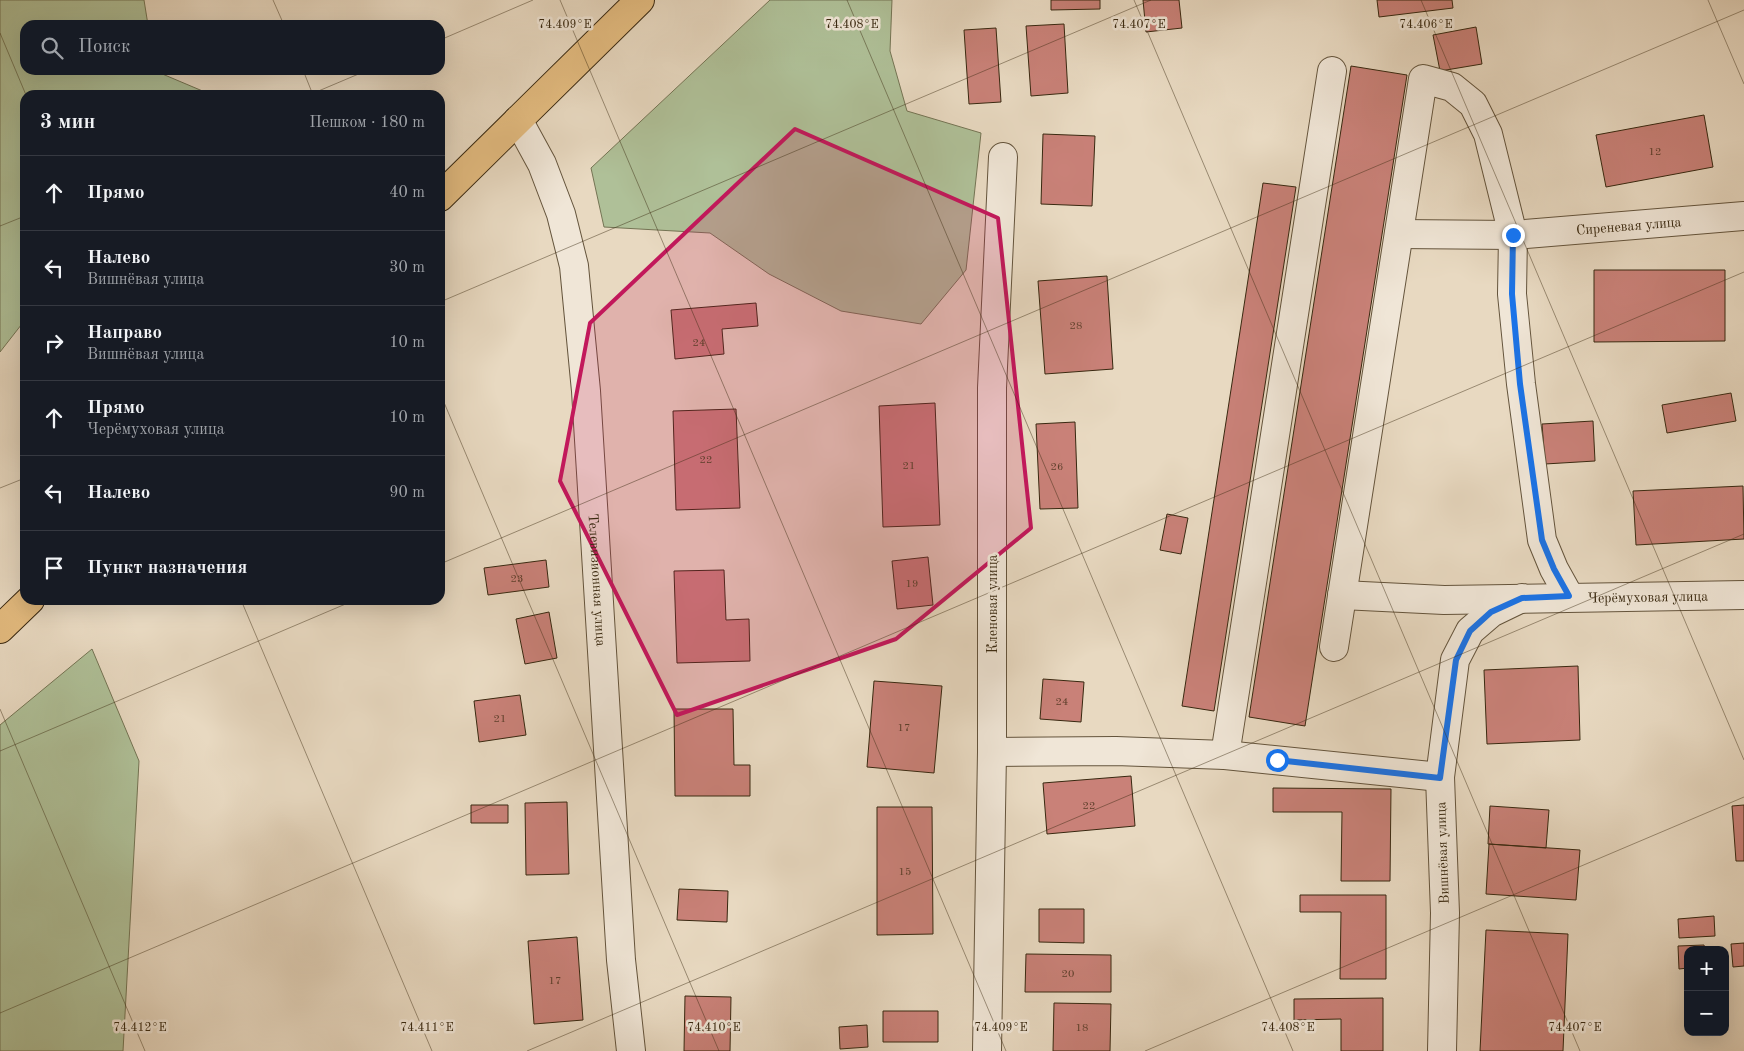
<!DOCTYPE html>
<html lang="ru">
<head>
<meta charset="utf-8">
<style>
  :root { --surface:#171b24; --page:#20242c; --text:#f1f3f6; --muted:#9ea1a6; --line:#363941 }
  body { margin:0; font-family:"Old Standard TT",serif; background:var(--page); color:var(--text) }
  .controls { position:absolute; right:15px; bottom:15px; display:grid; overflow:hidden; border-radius:10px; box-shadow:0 5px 20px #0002 }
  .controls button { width:45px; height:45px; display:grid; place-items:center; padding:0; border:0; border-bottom:1px solid var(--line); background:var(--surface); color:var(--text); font:25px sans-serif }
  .stop { position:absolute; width:15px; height:15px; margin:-11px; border:4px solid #1a73e8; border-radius:50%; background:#fff }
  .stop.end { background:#1a73e8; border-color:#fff; box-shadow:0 1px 5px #0008 }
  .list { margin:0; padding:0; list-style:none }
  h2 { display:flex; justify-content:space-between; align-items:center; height:65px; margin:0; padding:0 20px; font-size:21px }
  h2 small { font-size:16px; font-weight:400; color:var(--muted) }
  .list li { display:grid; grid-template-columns:32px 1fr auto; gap:15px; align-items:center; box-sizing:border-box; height:75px; padding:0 20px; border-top:1px solid var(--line) }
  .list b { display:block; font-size:19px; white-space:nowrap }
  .list p { margin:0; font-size:16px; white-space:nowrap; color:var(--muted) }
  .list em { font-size:16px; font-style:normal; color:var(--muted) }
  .icon { flex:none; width:28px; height:28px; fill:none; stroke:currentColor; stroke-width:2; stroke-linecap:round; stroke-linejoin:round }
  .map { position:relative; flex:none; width:1744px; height:1051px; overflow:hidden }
  .search { position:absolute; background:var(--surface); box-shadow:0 5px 20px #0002; left:20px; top:20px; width:425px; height:55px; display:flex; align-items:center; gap:12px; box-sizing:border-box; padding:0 18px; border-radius:15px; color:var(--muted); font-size:19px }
  .panel { position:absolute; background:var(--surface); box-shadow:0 5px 20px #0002; left:20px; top:90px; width:425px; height:515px; border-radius:15px }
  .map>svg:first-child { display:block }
</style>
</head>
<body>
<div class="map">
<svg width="1744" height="1051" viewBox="0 0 1744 1051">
  <rect width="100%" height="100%" fill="#e8d9c1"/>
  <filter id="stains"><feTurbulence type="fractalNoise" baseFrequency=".004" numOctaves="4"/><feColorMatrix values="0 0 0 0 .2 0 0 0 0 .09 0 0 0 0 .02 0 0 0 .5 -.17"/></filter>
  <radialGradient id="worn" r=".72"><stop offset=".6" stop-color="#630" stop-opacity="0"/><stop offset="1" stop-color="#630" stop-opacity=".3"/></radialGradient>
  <path fill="#afc098" stroke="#747454" d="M0 0H144L148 25H25V70H159L160 73 212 95H25V320L0 352Z
    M770 0H892L890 51 907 111 981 133 966 270 921 324 841 311 769 274 710 233 604 227 591 168Z
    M92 649 139 761 123 1051H0V725Z"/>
  <path fill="#c98178" stroke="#382810" d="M1051 0H1100V9L1051 10Z
    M1143 0H1179L1182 28 1146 32Z
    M1377 0H1452L1453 8 1379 17Z
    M1064 24 1068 93 1031 96 1026 26Z
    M1476 27 1482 64 1440 71 1433 35Z
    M996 28 1001 102 969 104 964 30Z
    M1351 66 1407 75 1305 726 1249 717Z
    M1704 115 1713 167 1606 187 1596 135Z
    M1043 134 1095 136 1092 206 1041 204Z
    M1263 183 1296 187 1214 711 1182 706Z
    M1594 270H1725V341L1594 342Z
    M1107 276 1113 369 1045 374 1038 281Z
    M756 303 758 326 722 329 724 354 675 359 671 310Z
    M1731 393 1736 421 1667 433 1662 405Z
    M935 403 940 525 883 527 879 406Z
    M736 409 740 508 676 510 673 411Z
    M1593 421 1595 461 1545 464 1542 424Z
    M1075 422 1078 508 1040 509 1036 424Z
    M1743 486 1744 539 1636 545 1633 491Z
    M1167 514 1188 518 1181 554 1160 550Z
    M928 557 933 605 897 609 892 561Z
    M546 560 549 587 488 595 484 568Z
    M724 570 726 620 749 619 750 661 677 663 674 571Z
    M549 612 557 658 525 664 516 619Z
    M1578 666 1580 740 1487 744 1484 670Z
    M1043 679 1084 682 1081 722 1040 719Z
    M874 681 942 686 934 773 867 767Z
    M520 695 526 735 479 742 474 701Z
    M674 709H733L734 765H750V796H675Z
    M1131 776 1135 826 1047 834 1043 783Z
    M1273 788 1391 789 1390 881H1341L1342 812H1273Z
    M567 802 569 874 526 875 525 803Z
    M471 805H508V823H471Z
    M1744 805V861H1736L1732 806Z
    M1490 806 1549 810 1546 848 1488 844Z
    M877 807H932L933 934 877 935Z
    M1489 844 1580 850 1576 900 1486 894Z
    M679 889 728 891 727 922 677 920Z
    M1300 895H1386V979H1340L1341 912H1300Z
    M1039 909H1084V943L1039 942Z
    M1714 916 1715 936 1679 938 1678 919Z
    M1486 930 1568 934 1563 1051H1480Z
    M577 937 583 1020 534 1024 528 941Z
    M1744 943V966L1733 967 1731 944Z
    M1704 945 1705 950H1688V968L1679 969 1678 946Z
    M1026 954 1111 955V992H1025Z
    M685 996 731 997 730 1051H684Z
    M1383 998V1051H1341V1019L1294 1020V999Z
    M1054 1003 1111 1004 1110 1051H1053Z
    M883 1011H938V1042H883Z
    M867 1025 868 1047 840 1049 839 1027Z"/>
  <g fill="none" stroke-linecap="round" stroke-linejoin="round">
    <defs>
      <g id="minor">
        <path id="s1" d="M518 120 542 164 561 214 574 266 586 391 621 960 631 1051"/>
        <path id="s2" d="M1399 234 1513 235 1744 216"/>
        <path id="s3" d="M1342 595 1444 600 1744 595"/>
        <path d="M1334 647 1423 79 1452 87 1473 104 1488 134 1513 235 1512 294 1521 384 1542 540 1554 569 1569 596"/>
        <path d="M992 752 1116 751 1225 755 1440 777"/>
        <path d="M1225 755 1332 71"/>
        <path d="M987 1051 992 752V388L1003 157"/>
        <path d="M1442 1051 1445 913 1440 777 1455 660 1470 631 1491 613 1522 598"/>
      </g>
      <path id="major" d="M440 197 640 0
        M0 629 30 600"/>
    </defs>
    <use href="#minor" stroke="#64543c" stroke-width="30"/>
    <use href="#major" stroke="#382810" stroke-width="30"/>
    <use href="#minor" stroke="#f0e6d7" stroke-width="28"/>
    <use href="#major" stroke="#e4bc80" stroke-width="28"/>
  </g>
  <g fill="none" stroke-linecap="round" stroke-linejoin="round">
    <path stroke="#1a73e8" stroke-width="6" d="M1277 760 1440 778 1456 660 1470 631 1491 612 1522 598 1569 596 1554 569 1542 540 1520 384 1512 294 1513 235"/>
  </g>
  <path fill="#c2185b" fill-opacity="0.2" stroke="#c2185b" stroke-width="4" stroke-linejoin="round" d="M795 129 998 218 1031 528 896 639 677 715 560 481 590 323Z"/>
  <path fill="none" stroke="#382810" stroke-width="1" stroke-opacity="0.45" d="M273 0 284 25M560 0 1006 1051M847 0 1293 1051M1134 0 1580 1051M1421 0 1744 760M1708 0 1744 84M0 33 26 95M440 40 533 0M303 70 313 95M309 95 368 70M0 226 25 216M440 302 1151 0M440 393 719 1051M0 488 25 478M440 564 1744 10M241 600 432 1051M0 709 145 1051M0 751 355 600M0 1013 1744 272M527 1051 1744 534M1145 1051 1744 797"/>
  <g text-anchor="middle" stroke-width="5" stroke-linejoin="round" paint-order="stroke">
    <g font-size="11" fill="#5c3e2a">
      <text x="1655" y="155">12</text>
      <text x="1076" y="329">28</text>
      <text x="699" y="346">24</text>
      <text x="706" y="463">22</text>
      <text x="909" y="469">21</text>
      <text x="1057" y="470">26</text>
      <text x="517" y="582">23</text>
      <text x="912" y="587">19</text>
      <text x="1062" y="705">24</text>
      <text x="500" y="722">21</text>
      <text x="904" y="731">17</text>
      <text x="1089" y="809">22</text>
      <text x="905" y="875">15</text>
      <text x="1068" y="977">20</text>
      <text x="555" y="984">17</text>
      <text x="1082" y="1031">18</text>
    </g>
    <g font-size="14" fill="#382810" stroke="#f0e6d7">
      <text dy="5" stroke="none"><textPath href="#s2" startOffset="230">Сиреневая улица</textPath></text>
      <text dy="5" stroke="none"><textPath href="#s1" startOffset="472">Телевизионная улица</textPath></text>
      <text dy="5" stroke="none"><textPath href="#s3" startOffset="306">Черёмуховая улица</textPath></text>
      <text transform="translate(992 604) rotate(-90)" y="5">Кленовая улица</text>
      <text transform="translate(1442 853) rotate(-92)" y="5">Вишнёвая улица</text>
    </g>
  </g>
  <g font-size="12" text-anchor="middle" fill="#382810" stroke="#f0e6d7" stroke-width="5" stroke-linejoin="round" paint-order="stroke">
    <text x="565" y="28">74.409°E</text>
    <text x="852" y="28">74.408°E</text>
    <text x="1139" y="28">74.407°E</text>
    <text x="1426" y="28">74.406°E</text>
    <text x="140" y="1031">74.412°E</text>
    <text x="427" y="1031">74.411°E</text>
    <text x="714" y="1031">74.410°E</text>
    <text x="1001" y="1031">74.409°E</text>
    <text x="1288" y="1031">74.408°E</text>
    <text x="1575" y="1031">74.407°E</text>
  </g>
  <rect width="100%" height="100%" filter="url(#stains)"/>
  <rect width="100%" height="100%" fill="url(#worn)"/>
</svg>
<div class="controls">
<button>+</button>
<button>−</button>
</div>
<div class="stop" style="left:1277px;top:760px"></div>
<div class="stop end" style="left:1513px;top:235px"></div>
<div class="search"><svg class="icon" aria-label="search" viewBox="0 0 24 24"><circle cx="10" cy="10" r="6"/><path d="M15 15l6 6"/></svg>Поиск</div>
<section class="panel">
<h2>3 мин<small>Пешком · 180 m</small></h2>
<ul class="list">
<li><svg class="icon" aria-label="ahead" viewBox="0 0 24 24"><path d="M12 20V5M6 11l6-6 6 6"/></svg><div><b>Прямо</b></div><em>40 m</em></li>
<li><svg class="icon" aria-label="left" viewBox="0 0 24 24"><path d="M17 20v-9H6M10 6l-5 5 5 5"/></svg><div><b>Налево</b><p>Вишнёвая улица</p></div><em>30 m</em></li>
<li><svg class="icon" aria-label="right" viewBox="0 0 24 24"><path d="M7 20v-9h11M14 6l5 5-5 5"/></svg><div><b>Направо</b><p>Вишнёвая улица</p></div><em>10 m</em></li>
<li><svg class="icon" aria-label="ahead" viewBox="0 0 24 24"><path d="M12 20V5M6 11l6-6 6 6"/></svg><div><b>Прямо</b><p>Черёмуховая улица</p></div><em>10 m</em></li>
<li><svg class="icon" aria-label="left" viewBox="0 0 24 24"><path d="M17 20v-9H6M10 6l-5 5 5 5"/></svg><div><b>Налево</b></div><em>90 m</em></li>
<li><svg class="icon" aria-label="arrive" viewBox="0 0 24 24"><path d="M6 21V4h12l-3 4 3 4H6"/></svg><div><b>Пункт назначения</b></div></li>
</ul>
</section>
</div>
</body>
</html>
